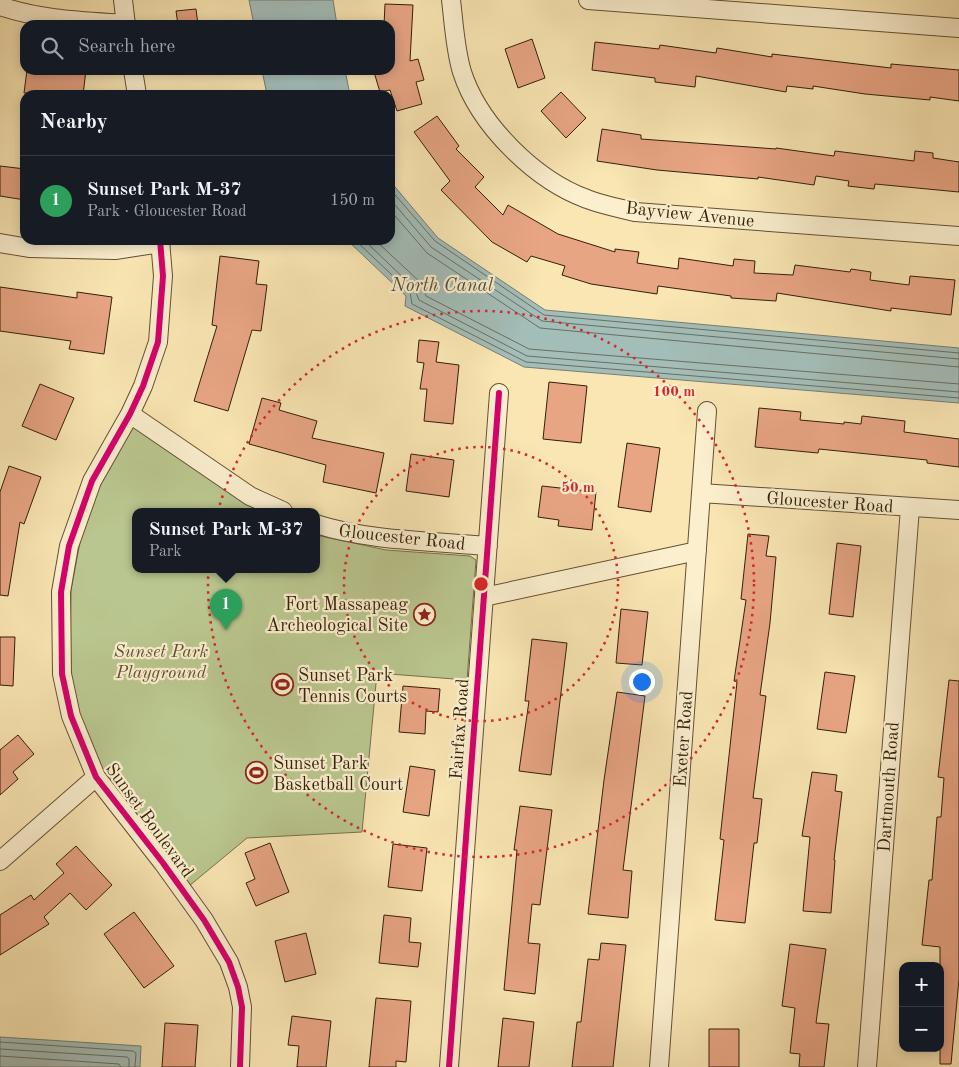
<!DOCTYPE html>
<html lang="en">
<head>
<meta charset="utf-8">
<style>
  :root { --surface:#171b24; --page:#242831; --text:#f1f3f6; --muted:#9ea1a6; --line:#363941; --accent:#d93025 }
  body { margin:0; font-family:"Old Standard TT",serif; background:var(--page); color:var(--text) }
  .controls { position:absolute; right:15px; bottom:15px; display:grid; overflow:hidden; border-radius:10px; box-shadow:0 2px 12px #0003 }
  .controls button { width:45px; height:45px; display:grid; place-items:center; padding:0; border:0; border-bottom:1px solid var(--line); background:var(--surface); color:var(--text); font:25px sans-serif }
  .you { position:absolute; left:641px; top:681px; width:18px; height:18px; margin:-12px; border:4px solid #fff; border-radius:50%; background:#1a73e8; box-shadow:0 0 0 8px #1a73e833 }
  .badge { display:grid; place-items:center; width:32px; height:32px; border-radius:50%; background:var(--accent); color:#fff; font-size:16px; font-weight:700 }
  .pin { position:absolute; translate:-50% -41px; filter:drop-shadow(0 1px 2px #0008) }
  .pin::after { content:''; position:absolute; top:26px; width:18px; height:15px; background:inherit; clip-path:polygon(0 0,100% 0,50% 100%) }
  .popup { position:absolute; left:132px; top:508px; width:188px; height:65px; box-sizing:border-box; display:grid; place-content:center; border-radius:10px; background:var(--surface); filter:drop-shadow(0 1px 4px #0005); font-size:16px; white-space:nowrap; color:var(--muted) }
  .popup b { font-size:19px; color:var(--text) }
  .popup::after { content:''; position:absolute; left:50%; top:100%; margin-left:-10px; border:10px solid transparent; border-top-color:var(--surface) }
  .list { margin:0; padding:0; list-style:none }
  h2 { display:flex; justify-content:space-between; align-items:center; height:65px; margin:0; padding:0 20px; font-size:21px }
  h2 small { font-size:16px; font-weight:400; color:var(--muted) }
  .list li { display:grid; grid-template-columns:32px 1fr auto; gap:15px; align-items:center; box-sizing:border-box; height:90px; padding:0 20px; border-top:1px solid var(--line) }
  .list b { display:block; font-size:19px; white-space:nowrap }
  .list p { margin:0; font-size:16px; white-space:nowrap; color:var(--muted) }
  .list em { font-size:16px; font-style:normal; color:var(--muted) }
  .icon { flex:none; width:28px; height:28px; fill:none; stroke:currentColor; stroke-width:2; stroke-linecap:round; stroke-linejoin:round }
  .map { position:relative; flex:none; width:959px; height:1067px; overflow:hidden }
  .search { position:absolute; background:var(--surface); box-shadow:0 2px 12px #0003; left:20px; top:20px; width:375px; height:55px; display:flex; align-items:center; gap:12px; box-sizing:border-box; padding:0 18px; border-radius:15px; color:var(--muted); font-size:19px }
  .panel { position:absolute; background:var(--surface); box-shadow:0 2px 12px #0003; left:20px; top:90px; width:375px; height:155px; border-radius:15px }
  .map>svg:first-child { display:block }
</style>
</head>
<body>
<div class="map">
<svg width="959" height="1067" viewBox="0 0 959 1067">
  <rect width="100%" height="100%" fill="#f9e6b3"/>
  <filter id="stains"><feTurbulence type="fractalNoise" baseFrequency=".004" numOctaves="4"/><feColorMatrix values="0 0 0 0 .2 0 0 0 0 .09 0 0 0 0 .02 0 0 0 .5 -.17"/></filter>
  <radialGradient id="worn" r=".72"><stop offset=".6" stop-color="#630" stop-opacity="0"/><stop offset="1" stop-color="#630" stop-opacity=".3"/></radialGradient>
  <path fill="#bac68f" stroke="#76724c" d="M132 424 247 505 261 511H136V569H316V535L386 550 470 556 476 560 467 680 377 673 362 832 247 838 189 886 104 775 81 719 70 671 71 590 81 537 100 480Z"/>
  <path fill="#a3bdb8" stroke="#767d72" d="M249 0H333L337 25H254Z
    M262 70H345L350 95H267Z
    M390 181 438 238 545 310 959 348V403L524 367 405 306 406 296 347 240H390Z
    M0 1037 141 1046 140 1067H0Z"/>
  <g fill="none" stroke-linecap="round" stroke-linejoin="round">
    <path stroke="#6b6e61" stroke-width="1" d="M390 189 435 241 544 315 959 353
      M390 199 431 247 542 321 959 359
      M390 210 427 253 540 328 959 367
      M355 240 410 292 412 304 526 362 959 398
      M364 240 414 288 419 300 527 356 959 392
      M375 240 420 282 426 296 529 349 959 384
      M0 1042 133 1051 136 1053 135 1067
      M0 1049 127 1057 129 1059V1067
      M0 1056 119 1064 121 1067"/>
  </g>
  <path fill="#e8a584" stroke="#331e0a" d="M385 4 413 5 410 61 418 59 424 80 416 82 422 104 397 111 390 90 380 92 374 72 390 70V25H384Z
    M196 9 198 25H178L176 11Z
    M532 39 545 78 518 88 505 49Z
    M595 42 659 49 660 45 716 53 717 48 772 57V54L891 68V64L959 70V101L930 97V100L865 94 813 86V89L787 86 786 92 696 76 695 87 655 82V78L592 70Z
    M27 70H86L83 95 24 93Z
    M561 92 586 118 566 138 541 111Z
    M437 116 459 146 456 149 484 177 475 187 503 215 508 205 558 234 615 252V249L639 252 637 263 678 269 679 258 733 266 734 259 755 261 754 273 793 275 795 265 850 272 851 269 871 272 870 280 909 285 910 276 955 280 951 315 891 308V311L777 293 776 301 731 298V296L658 286 657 294 591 284 562 275 565 266 531 256 527 262 492 242 441 190 450 181 414 132Z
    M602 129 641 135V139L776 149V148L834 156 835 151 914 161 915 151 933 153V158L959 162V192L875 184 874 189 848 186 849 181 816 176 814 185 758 177V179L657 170 597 161Z
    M0 166 25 169V200L0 196Z
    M220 256 259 261 256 284 267 285 261 331 252 330 228 411 194 401 217 326 212 325Z
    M0 287 77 298V292L112 297 104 354 69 349 71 341 0 331Z
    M419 340 439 342 436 362 459 365 453 424 424 421 427 389H420L424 363 417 362Z
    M549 382 587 386 581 443 543 439Z
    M40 384 74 398 56 440 22 426Z
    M262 398 281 403 279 410 317 421 312 438 384 453 376 493 323 482 326 465 249 444Z
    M759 408 801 412 800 420 844 424V422L861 424 862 416 905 421 904 432 959 439V467L927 463V460L819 449 818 453 755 447Z
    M627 443 660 448 651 512 618 507Z
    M411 454 454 460 449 497 406 491Z
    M9 466 41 477 24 524 20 522 8 596 0 595V492Z
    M542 486 596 492 592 530 558 526 559 520 538 517Z
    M748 534 769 536 766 556 776 557 770 623 760 695 766 696 753 798 762 799 757 843H754L745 923 715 920 724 840 720 839 737 682 734 681 746 600 741 599Z
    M837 543 861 546 853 617 829 614Z
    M621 609 648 612 642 665 616 663Z
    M0 637H15L13 686 0 685Z
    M532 639 567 643 551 775 519 771 529 701H525Z
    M825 672 855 676 846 733 817 729Z
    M949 680 959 681V979L951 1064H940V947L922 945 929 880H932L937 817H941L944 778 938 777Z
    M403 686 440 689 438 712 426 711 425 734 399 732Z
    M617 692 645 696 623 870 632 871 628 918 588 914 604 780Z
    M18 735 34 754 13 772 18 779 0 795V750Z
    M410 766 435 770 429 816 403 812Z
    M812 772 837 775 835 791 842 792 834 860H835L831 913 803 911 810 837 802 836Z
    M520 806 552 810 540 905 532 904 528 943 540 944 535 994 504 990 517 850H514Z
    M270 843 289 892 256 906 246 883 255 879 245 853Z
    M393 844 427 848 422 891 388 887Z
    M76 846 112 885 86 910 70 893 44 917 49 924 0 955V915L31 895 34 900 64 873 56 864Z
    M134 912 174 966 144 988 104 934Z
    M384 915 411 918 409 942 421 943 418 967 379 963Z
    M306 933 316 974 285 982 275 941Z
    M601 943 626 945 613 1067H572L577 1022H581L588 959 599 960Z
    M790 944 826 949 816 1023 829 1024 824 1067H799L800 1054 790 1053 795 1008 782 1006Z
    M376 998 411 1001 406 1062 396 1061V1067H369Z
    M292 1016 331 1021 326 1067H297L299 1046 288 1045Z
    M503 1018 534 1022 529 1067H498Z
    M165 1023 198 1025 195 1067H162Z
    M709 1029H739V1067H709Z"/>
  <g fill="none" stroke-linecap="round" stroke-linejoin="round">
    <defs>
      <path id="minor" d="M123 0 126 25
        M451 0C454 24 455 49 462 72 479 125 535 180 587 199 602 205 619 208 635 212L959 236
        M588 0 959 28
        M0 6C41 20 83 21 126 24
        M133 70 137 95
        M160 240 163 276 158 342 143 386 130 414 92 481 69 546 61 592 62 674 71 716 96 777 163 863 204 920 229 962 238 987 242 1007 240 1067
        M0 243 29 248 115 250 161 243
        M130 414 250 496 283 511
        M701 493 959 510
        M316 524C368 541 433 541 488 546
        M484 597 697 551
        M0 861 96 777
        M449 1067 499 393
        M659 1067 707 411
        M867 1067 910 508"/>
    </defs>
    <use href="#minor" stroke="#645034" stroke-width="20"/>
    <use href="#minor" stroke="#fbefce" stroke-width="18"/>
    <defs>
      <path id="cycleway" d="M160 240 163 276 158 342 143 386 130 414 92 481 69 546 61 592 62 674 71 716 96 777 163 863 204 920 229 962 238 987 242 1007 240 1067
        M449 1067 499 393"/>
    </defs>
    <use href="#cycleway" stroke="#fbefce" stroke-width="9"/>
    <use href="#cycleway" stroke="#d6006c" stroke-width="6"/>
  </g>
  <g fill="none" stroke="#d62828" stroke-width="2.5" stroke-dasharray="2.5 5">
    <circle cx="481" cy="584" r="137"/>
    <circle cx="481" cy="584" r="273"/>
  </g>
  <defs>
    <symbol id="sight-ring" viewBox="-11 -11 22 22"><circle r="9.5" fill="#fbefce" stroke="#8f2418" stroke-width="1.5"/><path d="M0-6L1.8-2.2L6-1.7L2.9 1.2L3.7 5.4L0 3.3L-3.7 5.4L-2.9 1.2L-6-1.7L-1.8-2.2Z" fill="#8f2418"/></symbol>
    <symbol id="stadium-ring" viewBox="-11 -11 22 22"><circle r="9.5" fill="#fbefce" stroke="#8f2418" stroke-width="1.5"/><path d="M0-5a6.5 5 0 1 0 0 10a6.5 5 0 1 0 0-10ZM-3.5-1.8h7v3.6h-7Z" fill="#8f2418"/></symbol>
  </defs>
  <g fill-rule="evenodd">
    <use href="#sight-ring" x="412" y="602" width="25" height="25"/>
    <use href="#stadium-ring" x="270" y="672" width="25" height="25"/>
    <use href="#stadium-ring" x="244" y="760" width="25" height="25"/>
  </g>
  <g text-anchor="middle" stroke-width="4.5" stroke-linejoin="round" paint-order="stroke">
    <g font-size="18" fill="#331e0a" stroke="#fbefce">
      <text transform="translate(690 214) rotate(6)" y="6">Bayview Avenue</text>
      <text transform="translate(830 502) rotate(4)" y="6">Gloucester Road</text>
      <text transform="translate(402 537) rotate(6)" y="6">Gloucester Road</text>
      <text transform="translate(459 729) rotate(-86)" y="6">Fairfax Road</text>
      <text transform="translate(683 739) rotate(-86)" y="6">Exeter Road</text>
      <text transform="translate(888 787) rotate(-86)" y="6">Dartmouth Road</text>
      <text transform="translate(150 820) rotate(54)" y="6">Sunset Boulevard</text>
    </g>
    <g font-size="18" fill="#331e0a" stroke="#fbefce" text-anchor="start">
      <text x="408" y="610" text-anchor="end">Fort Massapeag<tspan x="408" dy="21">Archeological Site</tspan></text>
      <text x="298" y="681">Sunset Park<tspan x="298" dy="21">Tennis Courts</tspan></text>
      <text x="273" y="769">Sunset Park<tspan x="273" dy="21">Basketball Court</tspan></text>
    </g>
    <g font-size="18" font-style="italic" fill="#5c5032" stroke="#fbefce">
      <text x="161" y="657">Sunset Park<tspan x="161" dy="21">Playground</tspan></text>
    </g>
    <g font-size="19" font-style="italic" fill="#554e3e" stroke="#fbefce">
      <text x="442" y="291">North Canal</text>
    </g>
  </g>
  <circle cx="481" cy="584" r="8" fill="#d62828" stroke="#fbefce" stroke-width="2.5"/>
  <g font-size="15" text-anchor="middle" font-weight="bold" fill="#d62828" stroke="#fbefce" stroke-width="4.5" stroke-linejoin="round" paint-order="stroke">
    <text x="674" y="396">100 m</text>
    <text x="578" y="492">50 m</text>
  </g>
  <rect width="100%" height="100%" filter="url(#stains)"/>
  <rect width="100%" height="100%" fill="url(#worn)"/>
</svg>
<div class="controls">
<button>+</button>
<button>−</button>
</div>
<div class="you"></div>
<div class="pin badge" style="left:226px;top:630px;background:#2e9e5b">1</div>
<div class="popup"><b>Sunset Park M-37</b>Park</div>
<div class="search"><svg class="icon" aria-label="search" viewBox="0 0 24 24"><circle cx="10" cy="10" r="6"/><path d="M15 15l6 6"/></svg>Search here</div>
<section class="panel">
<h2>Nearby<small></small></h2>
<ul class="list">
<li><span class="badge" style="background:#2e9e5b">1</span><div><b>Sunset Park M-37</b><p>Park · Gloucester Road</p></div><em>150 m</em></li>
</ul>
</section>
</div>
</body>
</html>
